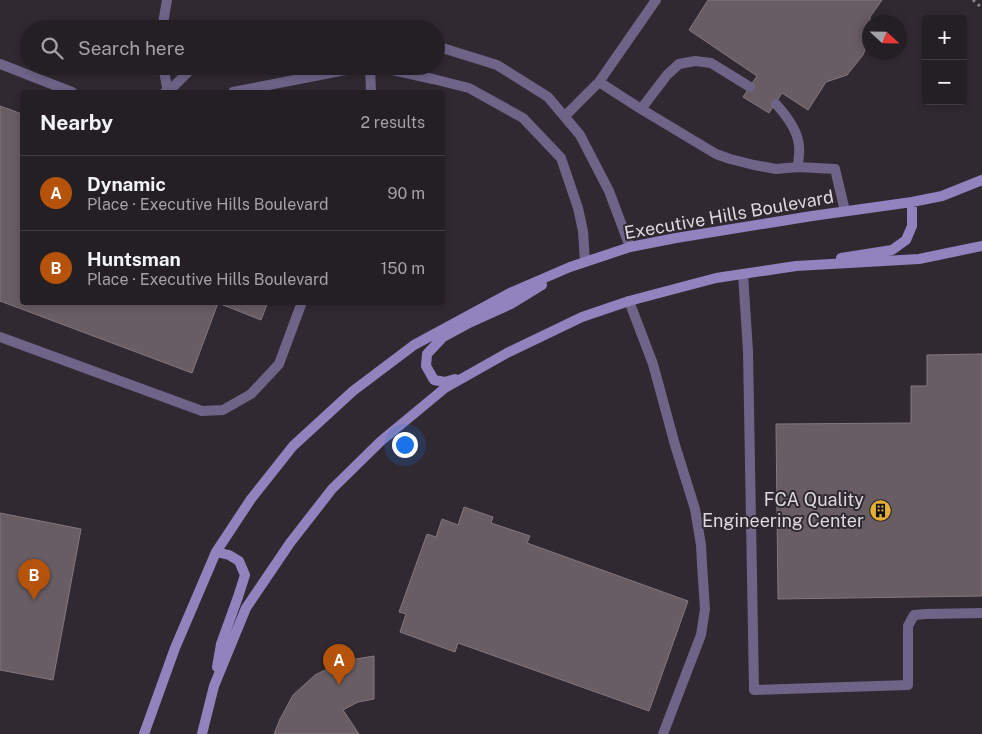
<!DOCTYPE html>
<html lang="en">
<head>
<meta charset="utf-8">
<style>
  :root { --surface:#241f25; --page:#302c32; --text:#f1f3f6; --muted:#a3a2a7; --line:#413d42; --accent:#b45309 }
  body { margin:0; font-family:"Public Sans",sans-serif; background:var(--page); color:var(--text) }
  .controls { position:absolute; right:15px; top:15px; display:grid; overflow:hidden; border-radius:5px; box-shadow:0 2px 8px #0003 }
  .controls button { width:45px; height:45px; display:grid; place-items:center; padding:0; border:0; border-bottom:1px solid var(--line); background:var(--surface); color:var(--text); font:25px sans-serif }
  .compass { position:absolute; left:862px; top:15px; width:45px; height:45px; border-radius:50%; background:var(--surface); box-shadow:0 2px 8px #0003; rotate:112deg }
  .you { position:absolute; left:404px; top:444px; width:18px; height:18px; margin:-12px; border:4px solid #fff; border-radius:50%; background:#1a73e8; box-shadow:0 0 0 8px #1a73e833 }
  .badge { display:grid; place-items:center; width:32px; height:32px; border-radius:50%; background:var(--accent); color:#fff; font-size:16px; font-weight:700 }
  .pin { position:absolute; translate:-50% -41px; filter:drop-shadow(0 1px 2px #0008) }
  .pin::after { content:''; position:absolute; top:26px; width:18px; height:15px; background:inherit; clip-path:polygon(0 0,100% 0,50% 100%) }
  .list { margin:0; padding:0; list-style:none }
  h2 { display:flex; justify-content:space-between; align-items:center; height:65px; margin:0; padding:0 20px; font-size:21px }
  h2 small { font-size:16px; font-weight:400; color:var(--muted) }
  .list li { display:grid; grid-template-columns:32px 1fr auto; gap:15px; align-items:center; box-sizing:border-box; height:75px; padding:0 20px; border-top:1px solid var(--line) }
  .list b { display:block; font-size:19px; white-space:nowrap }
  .list p { margin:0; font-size:16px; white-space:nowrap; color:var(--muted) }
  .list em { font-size:16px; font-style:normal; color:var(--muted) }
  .icon { flex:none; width:28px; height:28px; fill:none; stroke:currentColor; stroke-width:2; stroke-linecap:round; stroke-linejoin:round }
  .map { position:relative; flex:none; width:982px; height:734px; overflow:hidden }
  .search { position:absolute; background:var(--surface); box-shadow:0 2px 8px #0003; left:20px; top:20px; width:425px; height:55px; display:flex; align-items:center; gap:12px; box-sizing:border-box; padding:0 18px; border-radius:28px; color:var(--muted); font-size:19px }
  .panel { position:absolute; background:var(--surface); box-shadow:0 2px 8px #0003; left:20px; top:90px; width:425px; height:215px; border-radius:5px }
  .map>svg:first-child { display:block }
</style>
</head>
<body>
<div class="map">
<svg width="982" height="734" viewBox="0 0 982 734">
  <rect width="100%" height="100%" fill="#302931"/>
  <path fill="#685d63" stroke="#84787e" d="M708 0H882L870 17V37L863 55 847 75 826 82 808 110 782 93 769 113 743 97 757 76 689 30Z
    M0 106 22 114V302H268L261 320 218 303 192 373 0 301Z
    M982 354V596L778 599 776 424 911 423V386H927V355Z
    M464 507 493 517 491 523 530 536 527 543 688 601 649 711 458 643 455 652 400 632 406 614 399 612 427 534 436 537 442 519 458 525Z
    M0 513 81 529 53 680 0 670Z
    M374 656V699L358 702 343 710 359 734H274L280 719 293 695 315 675 344 661Z"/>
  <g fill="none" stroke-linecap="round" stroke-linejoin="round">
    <path stroke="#89848a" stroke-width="3" stroke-dasharray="2.5 4" stroke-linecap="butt" d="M973 0 982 8"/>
    <path stroke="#6d6488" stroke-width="10" d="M162 29 167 0
      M436 46 497 65 548 97 580 135 609 191 630 247
      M0 64 72 92
      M163 66 168 92H165
      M370 66 371 92
      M374 66 433 79 469 88 523 118 561 158 578 208 583 231 585 262
      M599 82 656 0
      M170 92H168L191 69 205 66
      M233 92 366 66
      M776 104C786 115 798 131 799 146 800 153 798 160 798 167
      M641 109 667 75 679 64 695 61 711 63 750 87
      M565 116 599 82 641 109 716 154 730 159 754 165 776 169 798 167 835 169 845 211
      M743 274 748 351 754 690 908 685V626L914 615 926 614 982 613
      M629 301 653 364 675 445 695 509 701 545 702 564 705 609 701 635 663 734
      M0 337 202 411 223 410 251 394 279 364 302 302"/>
    <path stroke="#9282bd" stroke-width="10" d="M841 258 892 250 906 240 912 226V202
      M455 379 445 382 434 380 426 366 427 354 443 337 467 324 511 304 542 285
      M216 552 229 555 239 561 245 575 238 597 221 644 217 667
      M144 734 175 648 216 552 251 499 293 446 353 391 414 345 512 292 570 267 630 247 676 238 812 216 912 202 942 196 982 180
      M202 734 214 686 246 608 290 543 332 489 381 441 445 388 507 353 582 317 629 301 716 278 796 266 919 259 982 246"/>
  </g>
  <defs>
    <symbol id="building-disc" viewBox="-11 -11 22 22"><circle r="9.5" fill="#e2ae34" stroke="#302931"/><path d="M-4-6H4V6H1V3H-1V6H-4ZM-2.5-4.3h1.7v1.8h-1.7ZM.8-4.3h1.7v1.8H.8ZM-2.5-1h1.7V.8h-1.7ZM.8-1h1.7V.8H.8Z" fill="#111"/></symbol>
  </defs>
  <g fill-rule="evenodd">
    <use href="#building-disc" x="868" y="498" width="25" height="25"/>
  </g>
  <g text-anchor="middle" stroke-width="4" stroke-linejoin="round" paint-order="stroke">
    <g font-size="18" fill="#ded9de" stroke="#302931">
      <text transform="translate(729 215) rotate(-10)" y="6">Executive Hills Boulevard</text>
    </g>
    <g font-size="18" fill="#ded9de" stroke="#302931" text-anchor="end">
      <text x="864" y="506">FCA Quality<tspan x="864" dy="21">Engineering Center</tspan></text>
    </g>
  </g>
</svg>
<div class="controls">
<button>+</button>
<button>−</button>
</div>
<svg class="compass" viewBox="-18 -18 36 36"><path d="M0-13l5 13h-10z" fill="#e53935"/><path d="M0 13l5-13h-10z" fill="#a3a2a7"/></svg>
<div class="you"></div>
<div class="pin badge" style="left:339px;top:685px">A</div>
<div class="pin badge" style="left:34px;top:600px">B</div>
<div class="search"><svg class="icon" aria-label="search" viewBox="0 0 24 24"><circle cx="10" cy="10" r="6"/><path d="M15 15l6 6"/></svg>Search here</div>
<section class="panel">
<h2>Nearby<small>2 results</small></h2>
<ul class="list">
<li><span class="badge">A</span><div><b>Dynamic</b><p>Place · Executive Hills Boulevard</p></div><em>90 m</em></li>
<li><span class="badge">B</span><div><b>Huntsman</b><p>Place · Executive Hills Boulevard</p></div><em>150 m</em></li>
</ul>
</section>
</div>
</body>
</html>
